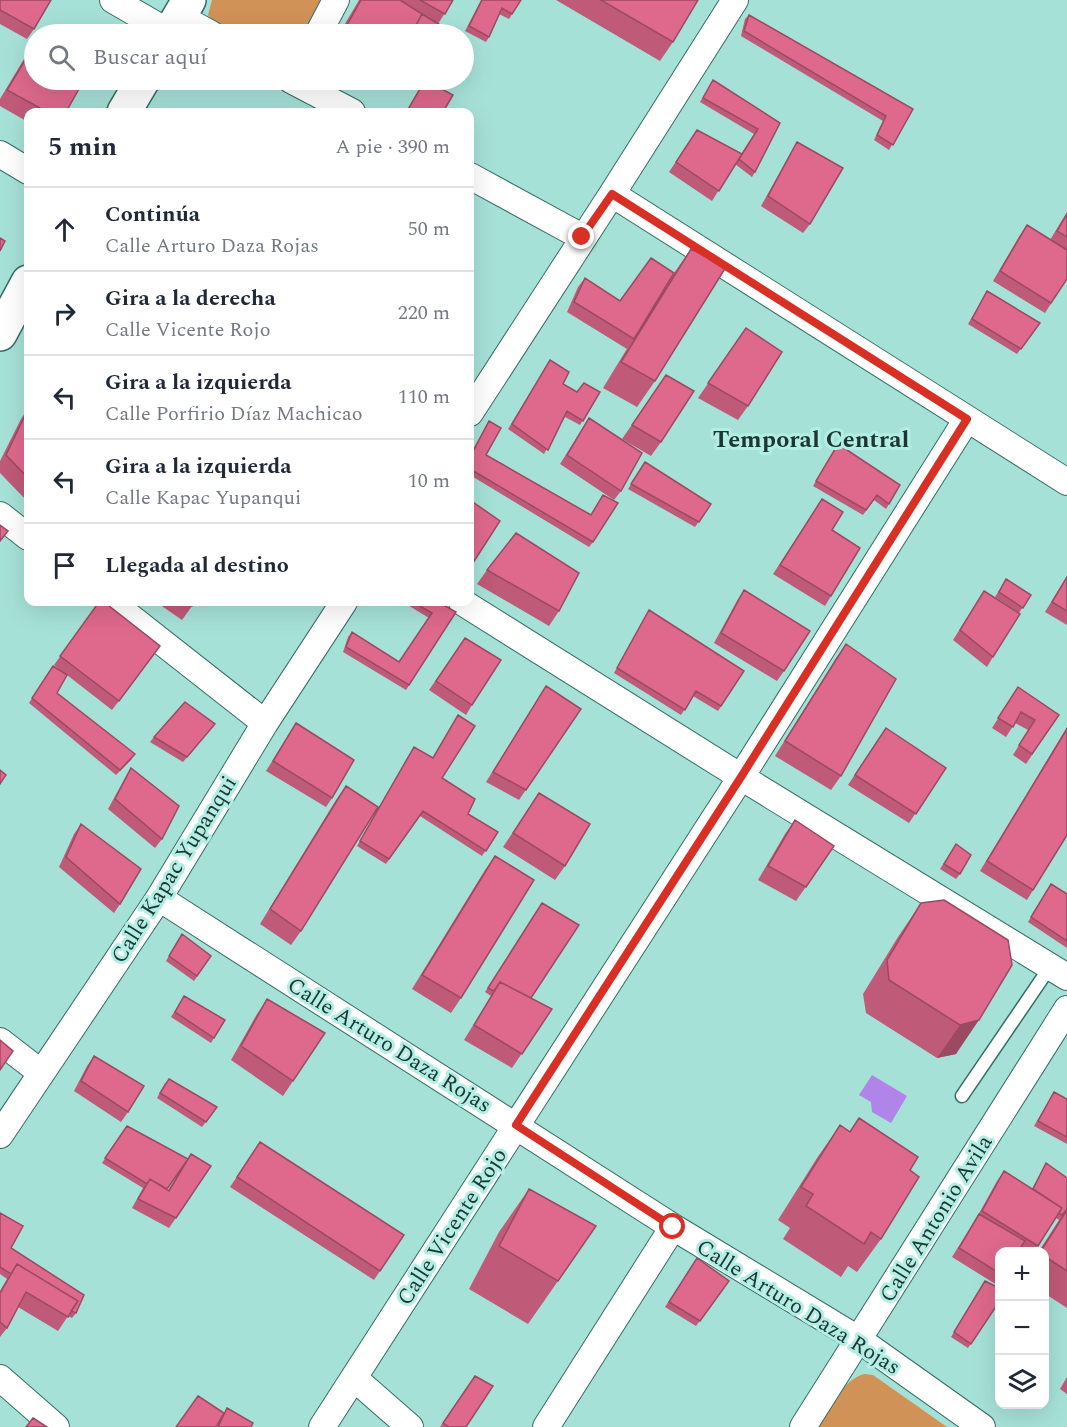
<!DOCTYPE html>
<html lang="es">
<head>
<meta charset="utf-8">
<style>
  :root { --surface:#fff; --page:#f6f6f7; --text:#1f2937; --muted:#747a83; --line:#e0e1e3 }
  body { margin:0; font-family:Spectral,serif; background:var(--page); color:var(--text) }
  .controls { position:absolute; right:18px; bottom:18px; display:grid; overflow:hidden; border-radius:12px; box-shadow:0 6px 24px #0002 }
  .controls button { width:54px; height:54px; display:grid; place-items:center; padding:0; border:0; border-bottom:2px solid var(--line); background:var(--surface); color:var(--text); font:30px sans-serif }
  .stop { position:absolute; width:18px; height:18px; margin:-14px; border:4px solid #d93025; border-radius:50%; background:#fff }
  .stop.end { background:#d93025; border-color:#fff; box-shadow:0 2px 6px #0008 }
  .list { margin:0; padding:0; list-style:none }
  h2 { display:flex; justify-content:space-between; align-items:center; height:78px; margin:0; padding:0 24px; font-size:26px }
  h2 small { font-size:20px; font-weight:400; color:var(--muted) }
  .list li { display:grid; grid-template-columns:39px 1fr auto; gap:18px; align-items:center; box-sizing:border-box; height:84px; padding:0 24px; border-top:2px solid var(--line) }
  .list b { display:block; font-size:22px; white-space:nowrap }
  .list p { margin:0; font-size:20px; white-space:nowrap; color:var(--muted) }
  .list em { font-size:20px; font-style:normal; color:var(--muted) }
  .icon { flex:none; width:33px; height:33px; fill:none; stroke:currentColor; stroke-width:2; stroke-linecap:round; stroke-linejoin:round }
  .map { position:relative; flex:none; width:1067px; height:1427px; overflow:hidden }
  .search { position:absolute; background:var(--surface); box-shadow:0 6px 24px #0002; left:24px; top:24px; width:450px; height:66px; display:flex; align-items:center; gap:15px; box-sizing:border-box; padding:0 21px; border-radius:33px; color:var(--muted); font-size:22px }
  .panel { position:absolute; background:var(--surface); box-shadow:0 6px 24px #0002; left:24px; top:108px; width:450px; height:498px; border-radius:12px }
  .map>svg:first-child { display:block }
</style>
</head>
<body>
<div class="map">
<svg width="1067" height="1427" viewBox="0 0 1067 1427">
  <rect width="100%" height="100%" fill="#a6e1d7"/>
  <path fill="#d19257" d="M212 0H329L311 34H233L217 26 208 15Z
    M864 1374 873 1375 947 1427H819C831 1408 841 1381 864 1374Z"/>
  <path fill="#b184ea" d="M872 1075 907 1096 891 1123 872 1112 871 1102 859 1095Z"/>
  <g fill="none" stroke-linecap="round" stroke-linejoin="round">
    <defs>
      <path id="service" d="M962 1096 1050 967"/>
      <path id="minor" d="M113 0 170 33
        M180 17 211 34
        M318 34 336 0
        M291 80 352 112
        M0 154 28 171
        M470 176 582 237
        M612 194 1067 482
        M470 413 612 194 735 0
        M0 515 28 537
        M111 602 265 723
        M462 602 741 777 1067 977
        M159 898 673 1227 858 1339 982 1427
        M0 1041 40 1072
        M0 1135 159 898 265 723 344 602
        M0 1378 56 1427
        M354 1378 410 1427
        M322 1427 741 777 967 419
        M546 1427 673 1227
        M803 1427 1067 1009"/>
      <path id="secondary" d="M169 34 189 0
        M124 112 143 80
        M0 334 28 282"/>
    </defs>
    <use href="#service" stroke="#356e66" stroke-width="15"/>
    <use href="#minor" stroke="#356e66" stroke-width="28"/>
    <use href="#secondary" stroke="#356e66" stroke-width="36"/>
    <use href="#service" stroke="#fff" stroke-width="12"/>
    <use href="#minor" stroke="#fff" stroke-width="26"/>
    <use href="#secondary" stroke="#fff" stroke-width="33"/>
  </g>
  <path fill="#bf5a78" d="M0 0 34 29 27 39 0 24Z
    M359 0H453L438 24 455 34H339Z
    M481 0H521L509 19 499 14 489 37 486 42 465 31Z
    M556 0H698L673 42 660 61Z
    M749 15 913 109 889 150 874 140 883 121 741 36 745 19Z
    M34 45 66 112H28V122L0 106V99L24 59Z
    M363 80H385L379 89Z
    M428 80H441L437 85Z
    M713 80 780 123 755 172 752 177 735 164 712 201 669 172 697 130 741 154 754 134 700 102Z
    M797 142 810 224 803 233 761 206 791 152Z
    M1067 212V279L1045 313 993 281 1020 235 1027 225 1050 240Z
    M691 249 655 381 637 407 603 388 628 347 627 349 567 312 578 287 585 278 620 301 674 273Z
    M987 291 1040 323 1017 354 968 324Z
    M746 328 748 406 738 420 698 398Z
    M547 365 563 384 577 392H600L580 425 565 417 544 454 508 429Z
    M666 375 661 442 651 456 622 439Z
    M28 408V502L0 473V461L21 419Z
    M589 418 621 491 614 500 560 464Z
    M489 421 486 455 593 542 589 547 470 475V455Z
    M835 449 889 504 886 509 874 500 863 515 813 486Z
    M645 462 711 504 695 527 628 489Z
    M822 499 832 530 831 596 825 606 773 574Z
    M487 570 559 611 549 626 477 584Z
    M1067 576V625L1045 612Z
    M1006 579 1031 595 1019 613 995 597Z
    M744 590 784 671 777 681 714 643 738 599Z
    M984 591 993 657 987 667 953 640Z
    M99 602 154 655 112 710 67 675 57 693 132 759 116 775 29 703 53 666 66 675 54 665Z
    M156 602H195L182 620Z
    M408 602H438L456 612 406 690 343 652 348 637 352 632 399 662 429 618 406 604Z
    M649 610 744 671 718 711 693 696 681 715 614 673Z
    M465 638 472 705 466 715 429 690Z
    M846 644 841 776 831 790 775 756 836 658Z
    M546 686 581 709 519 800 486 782Z
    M1018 687 1059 715 1026 764 1013 755 1028 730 1015 723 1006 737 992 728Z
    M296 723 332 798 326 807 266 771Z
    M215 724 183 762 150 742 154 737Z
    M1067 727V835L1027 900 980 871Z
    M879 738 946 768 909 823 848 785Z
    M414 747 442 778 468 814 498 832 482 856 420 816 386 864 357 846Z
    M131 768 162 839 155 848 108 809 125 778Z
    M346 786 301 931 291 945 260 924 336 800Z
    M539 793 565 866 555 880 503 847Z
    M795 820 834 846 796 901 758 880 785 834Z
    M81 824 120 904 114 913 59 867 74 834Z
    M956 844 960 874 956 879 940 869Z
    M495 856 461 998 451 1013 412 989 485 870Z
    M1048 889 1067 894V948L1028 922Z
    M542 903 531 998 552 1009 512 1068 464 1040 491 996 485 992Z
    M921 903 1008 940 956 1054 937 1058 866 1013 863 994 898 937Z
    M182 934 211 956 194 981 166 961Z
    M267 999 293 1081 283 1096 231 1060 257 1014Z
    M181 1001 214 1038 211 1043 171 1017Z
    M94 1056 128 1112 121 1122 74 1091 87 1066Z
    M165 1083 217 1107 202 1127 157 1098Z
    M1054 1092 1067 1099V1144L1034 1126Z
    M859 1118 910 1170 881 1239 857 1272 848 1266 841 1277 783 1239 790 1228 778 1220 817 1158 840 1125 850 1131Z
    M127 1126 167 1189 168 1190 185 1164 211 1166 169 1228 132 1208 143 1188 102 1163Z
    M260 1142 404 1235 374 1280 230 1187Z
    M1046 1163 1067 1178V1308L1044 1293V1251H1039L1059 1220 1056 1218 1034 1251H1025L1020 1249 999 1251V1282L997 1285 952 1257 977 1217 997 1181 1004 1171 1032 1189Z
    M529 1189 558 1281 528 1324 469 1289 499 1232Z
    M0 1213 11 1248 76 1313 72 1318 68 1316 58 1331 18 1307 7 1328 0 1337V1291L7 1279 0 1274Z
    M697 1258 729 1281 696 1326 665 1307Z
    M982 1286 999 1302 968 1348 951 1337Z
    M475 1376 466 1427H440Z
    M1067 1377V1394L1060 1389Z"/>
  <path fill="#9b4a62" d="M979 1020 956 1054 937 1058 960 1025Z"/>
  <path fill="#de698c" stroke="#9b4a62" stroke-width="1.5" d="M0 0H51L34 29 0 10Z
    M361 0H400L422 14 411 34H342Z
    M420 0H453L445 14Z
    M482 0H521L512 14 502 8 489 37 469 26Z
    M601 0H698L673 42Z
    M422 14 455 34H411Z
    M749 15 913 109 893 145 877 135 886 116 744 31Z
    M34 45V80H84L66 112H47L7 90Z
    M425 80 453 95 443 112H410L407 111Z
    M713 80 780 123 755 172 739 159 758 129 703 98Z
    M697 130 742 154 719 191 676 162Z
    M797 142 843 168 810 224 768 196Z
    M1067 214V237L1057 231Z
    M1027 225 1067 250V279L1051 303 1000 271Z
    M0 238 5 241 0 251Z
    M691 249 726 267 655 381 621 362Z
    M651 258 674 273 634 339 574 302 585 278 620 301Z
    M987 291 1040 323 1021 349 972 319Z
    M746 328 782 352 748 406 708 383Z
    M550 360 569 372 563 384 577 392 584 383 600 392 583 421 567 411 548 450 512 424Z
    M666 375 694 391 661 442 632 425Z
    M28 409V478L6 455Z
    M589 418 642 453 621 491 567 455Z
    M489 421 501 428 486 455 591 515 603 495 618 503 593 542 470 469V457Z
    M838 444 900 485 889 504 877 495 866 510 816 481Z
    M645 462 711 504 699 522 631 484Z
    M822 499 843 512 832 530 860 548 831 596 780 565Z
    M470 500 500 521 473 563 470 561Z
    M0 525 8 531 0 541Z
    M516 533 579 573 559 611 487 570Z
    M1067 577V611L1052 602Z
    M1006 579 1031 595 1023 608 999 592Z
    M744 590 810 631 784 671 721 633Z
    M984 591 1020 614 993 657 960 630Z
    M99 602H104L160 646 119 701 60 656Z
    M186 602H195L192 606Z
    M413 602H438L456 612 409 685 346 647 352 632 399 662 432 613Z
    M649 610 744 671 721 706 696 691 685 710 617 668Z
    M465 638 501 660 472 705 436 681Z
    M846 644 896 679 841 776 785 741Z
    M53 666 67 675 57 693 135 754 120 770 32 698Z
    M546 686 581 709 526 790 493 772Z
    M1018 687 1059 715 1032 754 1019 745 1035 720 1021 712 1013 727 998 718Z
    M185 702 215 724 187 757 154 737Z
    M458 715 475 726 442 778 475 799 468 814 498 832 486 851 423 811 389 859 360 841 414 747 433 758Z
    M296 723 354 760 332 798 273 761Z
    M886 728 946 768 916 814 855 775Z
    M1067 729V835L1033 890 987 861Z
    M131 768 179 806 162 839 115 799Z
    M0 770 6 775 0 784Z
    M346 786 378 807 301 931 270 909Z
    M539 793 590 824 565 866 513 833Z
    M795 820 834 846 806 887 768 866Z
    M81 824 141 869 120 904 66 857Z
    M956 844 971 855 960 874 944 864Z
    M495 856 534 880 461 998 422 975Z
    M1051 884 1067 894V941L1031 917Z
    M944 900 1008 940 1012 965 979 1020 960 1025 889 980 887 960 921 903Z
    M542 903 579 925 531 998 500 982 494 991 488 988Z
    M182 934 211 956 197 976 169 956Z
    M500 982 552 1009 522 1054 474 1025Z
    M184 996 225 1020 214 1038 175 1012Z
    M267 999 325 1033 293 1081 241 1046Z
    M0 1040 13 1051 0 1070Z
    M94 1056 144 1086 128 1112 81 1081Z
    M169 1079 217 1107 206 1122 160 1093Z
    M1054 1092 1067 1099V1137L1038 1121Z
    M859 1118 918 1157 910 1170 919 1177 881 1239 871 1232 864 1244 806 1206 813 1194 801 1187 840 1125 850 1132Z
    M127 1126 188 1159 167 1189 150 1179 147 1184 105 1158Z
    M260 1142 404 1235 380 1271 237 1177Z
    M191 1154 211 1166 176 1218 138 1199 150 1179 169 1191Z
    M1046 1163 1067 1178V1209L1062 1215 1059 1213 1062 1208 1033 1189Z
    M1004 1171 1062 1208 1038 1246 982 1211Z
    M529 1189 596 1226 558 1281 499 1246Z
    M1067 1210V1271L1044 1256V1251H1041Z
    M0 1213 23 1226 11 1248 84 1295 76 1313 71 1311 78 1301 17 1264 11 1274 0 1267Z
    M979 1214 1025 1241 1018 1251H999V1273L959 1248Z
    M697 1258 729 1281 700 1321 669 1302Z
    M17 1264 78 1301 68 1317 26 1292 7 1328 0 1322V1293Z
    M985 1281 999 1288V1302L971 1344 954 1332Z
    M475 1376 493 1386 466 1427H449L443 1423Z
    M198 1396 224 1413 216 1427H176Z
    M227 1408 253 1423 251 1427H218Z
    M33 1418 47 1427H26Z"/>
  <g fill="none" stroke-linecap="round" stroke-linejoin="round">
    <path stroke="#d93025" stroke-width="8" d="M582 237 612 194 967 419 741 777 516 1125 673 1227"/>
  </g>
  <g text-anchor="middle" stroke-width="6" stroke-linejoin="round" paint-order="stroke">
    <g font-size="22" fill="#1e3632" stroke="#b3eee4">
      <text transform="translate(173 869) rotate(-58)" y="8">Calle Kapac Yupanqui</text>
      <text transform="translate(390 1044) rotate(32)" y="8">Calle Arturo Daza Rojas</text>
      <text transform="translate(935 1218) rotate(-58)" y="8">Calle Antonio Avila</text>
      <text transform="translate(451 1226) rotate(-57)" y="8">Calle Vicente Rojo</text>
      <text transform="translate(799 1306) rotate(32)" y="8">Calle Arturo Daza Rojas</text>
    </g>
    <g font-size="24" font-weight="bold" fill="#1e3632" stroke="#b3eee4">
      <text x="811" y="447">Temporal Central</text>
    </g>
  </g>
</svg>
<div class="controls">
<button>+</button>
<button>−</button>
<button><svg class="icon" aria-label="layers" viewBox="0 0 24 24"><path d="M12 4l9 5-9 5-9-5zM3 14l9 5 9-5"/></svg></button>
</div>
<div class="stop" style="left:673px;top:1227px"></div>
<div class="stop end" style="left:582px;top:237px"></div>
<div class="search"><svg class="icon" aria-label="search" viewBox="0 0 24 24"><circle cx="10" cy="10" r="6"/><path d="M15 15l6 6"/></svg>Buscar aquí</div>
<section class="panel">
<h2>5 min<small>A pie · 390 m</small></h2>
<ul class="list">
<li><svg class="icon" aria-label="ahead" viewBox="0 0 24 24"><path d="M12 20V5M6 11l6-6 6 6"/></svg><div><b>Continúa</b><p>Calle Arturo Daza Rojas</p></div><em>50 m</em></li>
<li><svg class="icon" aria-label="right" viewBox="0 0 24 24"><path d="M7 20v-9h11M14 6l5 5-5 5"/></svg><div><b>Gira a la derecha</b><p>Calle Vicente Rojo</p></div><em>220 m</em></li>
<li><svg class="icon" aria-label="left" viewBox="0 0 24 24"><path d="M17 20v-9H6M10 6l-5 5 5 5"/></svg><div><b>Gira a la izquierda</b><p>Calle Porfirio Díaz Machicao</p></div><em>110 m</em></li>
<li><svg class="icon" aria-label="left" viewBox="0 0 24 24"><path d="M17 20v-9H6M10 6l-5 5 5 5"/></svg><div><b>Gira a la izquierda</b><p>Calle Kapac Yupanqui</p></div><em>10 m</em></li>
<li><svg class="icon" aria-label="arrive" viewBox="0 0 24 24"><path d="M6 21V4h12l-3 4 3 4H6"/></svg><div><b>Llegada al destino</b></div></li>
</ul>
</section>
</div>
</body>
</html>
